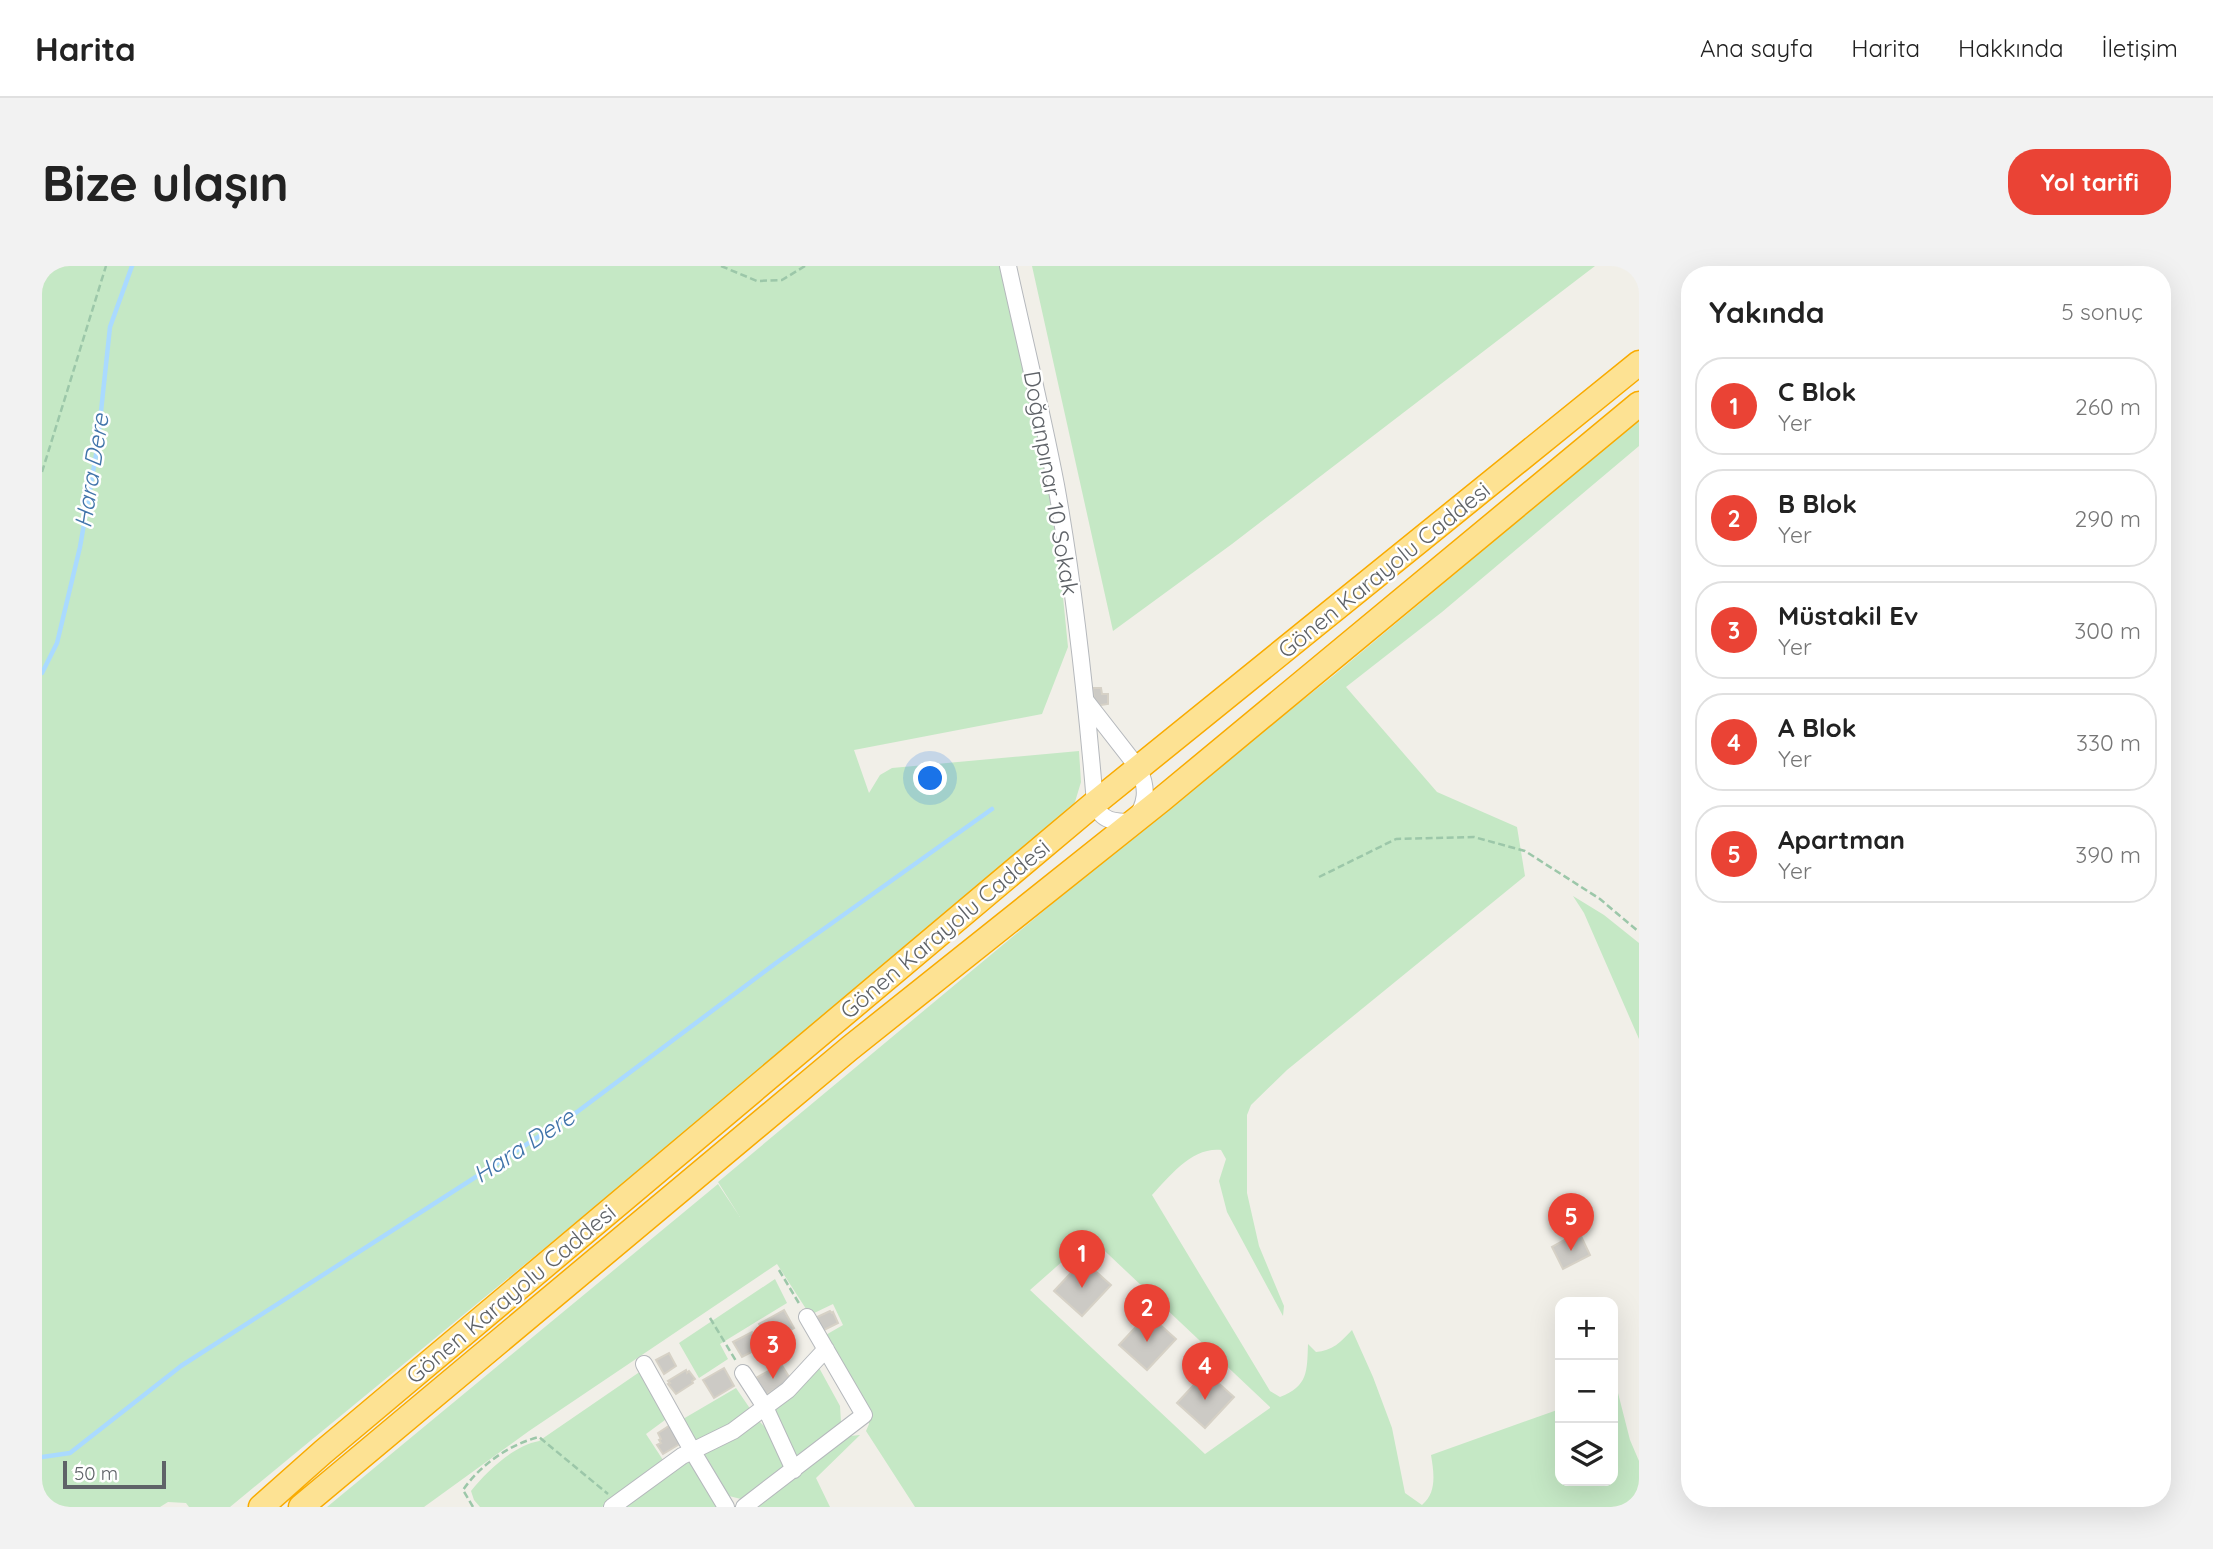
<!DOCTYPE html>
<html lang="tr">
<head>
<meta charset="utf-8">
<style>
  :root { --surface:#fff; --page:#f2f2f2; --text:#222; --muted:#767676; --line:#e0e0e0; --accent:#ea4335 }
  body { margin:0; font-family:Quicksand,sans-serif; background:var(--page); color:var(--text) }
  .controls { position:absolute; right:21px; bottom:21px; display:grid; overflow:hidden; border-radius:14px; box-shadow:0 7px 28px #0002 }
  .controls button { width:63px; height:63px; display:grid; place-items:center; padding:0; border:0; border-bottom:2px solid var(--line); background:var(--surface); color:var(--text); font:35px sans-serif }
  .scale { position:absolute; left:21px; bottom:18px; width:103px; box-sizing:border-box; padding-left:7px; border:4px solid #5f6368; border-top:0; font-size:19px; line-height:24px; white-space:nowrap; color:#5f6368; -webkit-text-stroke:5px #fff; paint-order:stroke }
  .you { position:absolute; left:889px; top:513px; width:24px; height:24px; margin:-18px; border:5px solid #fff; border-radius:50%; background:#1a73e8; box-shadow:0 0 0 10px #1a73e833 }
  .badge { display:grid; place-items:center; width:46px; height:46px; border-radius:50%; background:var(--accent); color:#fff; font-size:23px; font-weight:700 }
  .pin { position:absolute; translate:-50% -58px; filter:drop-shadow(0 2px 4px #0008) }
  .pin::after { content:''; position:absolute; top:37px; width:24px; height:21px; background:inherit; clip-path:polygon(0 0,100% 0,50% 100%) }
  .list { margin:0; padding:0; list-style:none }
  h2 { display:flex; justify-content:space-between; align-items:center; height:91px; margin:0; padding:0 28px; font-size:30px }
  h2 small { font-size:23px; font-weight:400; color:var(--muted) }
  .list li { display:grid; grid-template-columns:46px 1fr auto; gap:21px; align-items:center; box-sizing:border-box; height:98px; margin:0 14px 14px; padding:0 14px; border:2px solid var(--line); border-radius:28px }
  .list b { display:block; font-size:26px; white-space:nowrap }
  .list p { margin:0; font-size:23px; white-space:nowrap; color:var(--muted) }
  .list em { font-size:23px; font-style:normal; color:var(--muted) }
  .icon { flex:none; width:38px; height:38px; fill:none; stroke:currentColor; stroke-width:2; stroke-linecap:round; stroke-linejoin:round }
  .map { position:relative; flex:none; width:1597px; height:1241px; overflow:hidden; border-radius:28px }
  header { display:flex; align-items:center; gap:42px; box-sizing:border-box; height:98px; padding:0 35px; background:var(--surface); border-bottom:2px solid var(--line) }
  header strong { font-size:33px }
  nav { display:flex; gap:38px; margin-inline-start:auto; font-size:24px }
  .intro { display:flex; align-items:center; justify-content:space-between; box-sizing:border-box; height:168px; padding:0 42px }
  h1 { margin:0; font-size:49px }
  .button { padding:18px 32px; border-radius:28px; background:var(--accent); color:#fff; font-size:24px; font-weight:700 }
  main { display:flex; gap:42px; padding:0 42px }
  aside { flex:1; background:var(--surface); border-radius:28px; box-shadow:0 7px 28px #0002 }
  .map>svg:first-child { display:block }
</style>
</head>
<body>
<header>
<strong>Harita</strong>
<nav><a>Ana sayfa</a><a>Harita</a><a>Hakkında</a><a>İletişim</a></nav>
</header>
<div class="intro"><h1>Bize ulaşın</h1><a class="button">Yol tarifi</a></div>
<main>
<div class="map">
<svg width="1597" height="1241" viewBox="0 0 1597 1241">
  <rect width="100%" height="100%" fill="#f1efe8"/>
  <path fill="#c5e8c5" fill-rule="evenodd" d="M0 0H958L1006 218 1015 271 1026 381 1000 448 812 484 827 527 838 509 850 502 1037 485 1039 516 1030 546 951 613 188 1241H147L144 1237 126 1236 118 1241H0Z
    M990 0H1553L1190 278 1071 365Z
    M1597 154V180L1400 346 1304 421 1395 526 1475 561 1483 610 1245 804 1209 839 1205 849V927L1217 980 1242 1040 1241 1050 1185 946 1177 915 1184 893 1179 884C1150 881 1128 910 1110 929L1228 1125 1238 1131C1266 1120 1265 1106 1266 1078L1274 1086C1290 1085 1299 1076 1310 1064L1331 1111 1350 1162 1363 1227 1380 1239C1395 1227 1392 1207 1389 1189L1518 1143V1215H1571V1124L1575 1123 1588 1174 1597 1195V1241H873L824 1165 827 1158 821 1130H816L782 1070 801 1059 791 1038 768 1049 735 998 487 1165 382 1241H285L676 918 698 951 676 916 1142 528 1291 410ZM1048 971 1228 1141V1142L1163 1188 988 1024Z
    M1531 630 1562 649 1597 677V773L1542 647Z
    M733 1013 745 1037 678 1078 686 1093 657 1112 637 1077Z
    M775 1098 798 1140 799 1156 764 1189 753 1190 731 1146 736 1137Z
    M599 1105 627 1151 604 1168 621 1194 560 1241H438L432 1234 429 1225C445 1205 471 1180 497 1175Z
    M694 1122 709 1144 686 1164 655 1178 641 1153Z
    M714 1152 724 1162 742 1199 731 1215 699 1233 687 1230 662 1187Z
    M818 1169 774 1212 788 1241H714L808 1170Z
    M649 1192 678 1241H577Z"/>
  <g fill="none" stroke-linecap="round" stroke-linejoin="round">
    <path stroke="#aadaff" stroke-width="4.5" d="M0 407 15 377 38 281 55 183 68 61 90 0
      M0 1191 28 1187 139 1100 535 846 734 697 950 543"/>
  </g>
  <path fill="#cccac5" stroke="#d6d1c6" stroke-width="2" d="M1051 422H1059L1060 428H1066V438L1052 440Z
    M1537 966 1548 989 1521 1003 1510 981Z
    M1041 994 1069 1019 1040 1050 1012 1025Z
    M742 1044 752 1062 727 1076 717 1058Z
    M788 1045 790 1047 791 1046 796 1057 778 1066 771 1053Z
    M1106 1048 1134 1073 1105 1104 1077 1079Z
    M710 1066 719 1081 700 1091 691 1076Z
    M627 1087 634 1100 622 1108 614 1094Z
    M739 1098 749 1114 723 1129 714 1112Z
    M682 1102 692 1120 672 1132 661 1114Z
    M644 1104 645 1107 647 1105 653 1113 650 1115 651 1117 634 1128 626 1118 628 1117 626 1115Z
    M1164 1106 1192 1131 1163 1162 1135 1137Z
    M630 1158 641 1176 621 1188 615 1179 619 1177 617 1174 619 1173 616 1167Z"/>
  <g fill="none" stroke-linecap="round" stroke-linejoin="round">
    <defs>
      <path id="minor" d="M966 0C982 73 1000 146 1014 219 1033 324 1044 430 1053 537 1059 556 1073 556 1091 556 1105 538 1106 523 1097 503L1044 435
        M602 1098 651 1186 684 1241
        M701 1107 723 1141 752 1204
        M570 1241 640 1190 691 1165 723 1141 746 1124 784 1083
        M702 1241 822 1149 765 1051"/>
      <path id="highway" d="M219 1241 281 1186 1053 537 1597 97
        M259 1241 808 782 1119 534 1597 138"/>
    </defs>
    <use href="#minor" stroke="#b5b8bc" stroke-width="18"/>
    <use href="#highway" stroke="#f9ab00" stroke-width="27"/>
    <path stroke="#9cc7a9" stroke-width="2.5" stroke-dasharray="7 3.5" stroke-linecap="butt" d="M679 0 715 15 740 14 763 0
      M0 206 64 0
      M1277 611 1354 573 1432 571 1483 585 1558 633 1597 666
      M737 1004 758 1039
      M668 1052 694 1095
      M431 1241 421 1224C438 1199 468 1178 497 1171L566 1228"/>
    <use href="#minor" stroke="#fff" stroke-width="16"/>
    <use href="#highway" stroke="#fde293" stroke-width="24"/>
  </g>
  <g text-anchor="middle" stroke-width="5" stroke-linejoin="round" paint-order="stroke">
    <g font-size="23" fill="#5f6368" stroke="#fff">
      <text transform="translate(1009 217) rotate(80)" y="8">Doğanpınar 10 Sokak</text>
      <text transform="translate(1342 304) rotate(-39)" y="8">Gönen Karayolu Caddesi</text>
      <text transform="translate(903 663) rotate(-40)" y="8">Gönen Karayolu Caddesi</text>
      <text transform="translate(469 1028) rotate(-40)" y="8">Gönen Karayolu Caddesi</text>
    </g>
    <g font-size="24" font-style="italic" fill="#4174aa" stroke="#fff">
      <text transform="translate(50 205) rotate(-81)" y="8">Hara Dere</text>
      <text transform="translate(482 880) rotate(-33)" y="8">Hara Dere</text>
    </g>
  </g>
</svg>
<div class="controls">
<button>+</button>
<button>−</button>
<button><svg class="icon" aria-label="layers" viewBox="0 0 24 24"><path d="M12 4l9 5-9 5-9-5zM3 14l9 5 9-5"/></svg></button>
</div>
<div class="scale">50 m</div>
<div class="you"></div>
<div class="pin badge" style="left:1040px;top:1022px">1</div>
<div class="pin badge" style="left:1105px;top:1076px">2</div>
<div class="pin badge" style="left:731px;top:1113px">3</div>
<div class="pin badge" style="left:1163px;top:1134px">4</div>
<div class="pin badge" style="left:1529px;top:985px">5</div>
</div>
<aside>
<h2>Yakında<small>5 sonuç</small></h2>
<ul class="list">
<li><span class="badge">1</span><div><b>C Blok</b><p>Yer</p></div><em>260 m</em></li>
<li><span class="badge">2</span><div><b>B Blok</b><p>Yer</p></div><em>290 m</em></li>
<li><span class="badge">3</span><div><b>Müstakil Ev</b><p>Yer</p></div><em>300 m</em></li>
<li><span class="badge">4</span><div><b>A Blok</b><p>Yer</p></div><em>330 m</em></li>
<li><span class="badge">5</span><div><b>Apartman</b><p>Yer</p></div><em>390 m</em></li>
</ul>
</aside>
</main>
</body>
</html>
